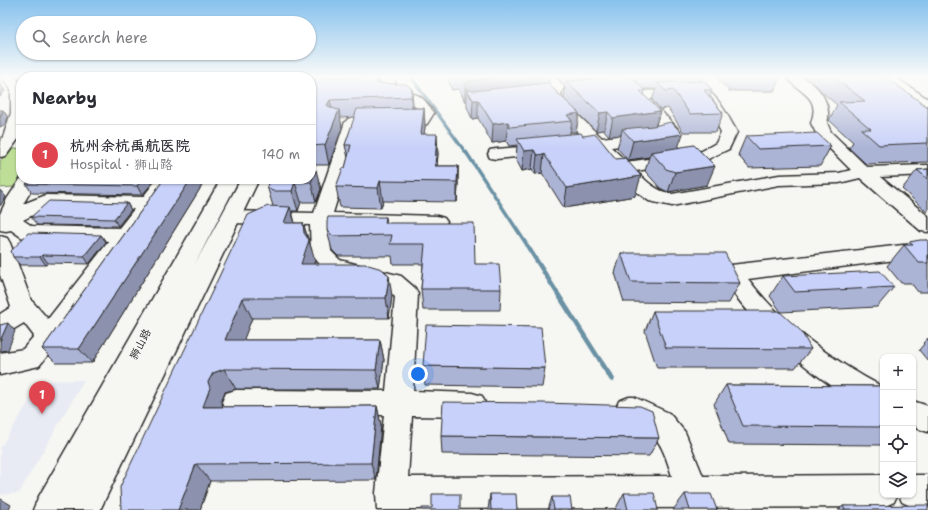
<!DOCTYPE html>
<html lang="en">
<head>
<meta charset="utf-8">
<style>
  :root { --surface:#fff; --page:#f7f7f7; --text:#2b2b33; --muted:#7c7c81; --line:#e1e1e2; --accent:#d1495b }
  body { margin:0; font-family:"Shantell Sans","LXGW WenKai TC",sans-serif; background:var(--page); color:var(--text) }
  .controls { position:absolute; right:12px; bottom:12px; display:grid; overflow:hidden; border-radius:8px; box-shadow:0 1px 3px #0004 }
  .controls button { width:36px; height:36px; display:grid; place-items:center; padding:0; border:0; border-bottom:1px solid var(--line); background:var(--surface); color:var(--text); font:20px sans-serif }
  .you { position:absolute; left:418px; top:374px; width:14px; height:14px; margin:-10px; border:3px solid #fff; border-radius:50%; background:#1a73e8; box-shadow:0 0 0 6px #1a73e833 }
  .badge { display:grid; place-items:center; width:26px; height:26px; border-radius:50%; background:var(--accent); color:#fff; font-size:13px; font-weight:700 }
  .pin { position:absolute; translate:-50% -33px; filter:drop-shadow(0 1px 2px #0008) }
  .pin::after { content:''; position:absolute; top:21px; width:14px; height:12px; background:inherit; clip-path:polygon(0 0,100% 0,50% 100%) }
  .list { margin:0; padding:0; list-style:none }
  h2 { display:flex; justify-content:space-between; align-items:center; height:52px; margin:0; padding:0 16px; font-size:17px }
  h2 small { font-size:13px; font-weight:400; color:var(--muted) }
  .list li { display:grid; grid-template-columns:26px 1fr auto; gap:12px; align-items:center; box-sizing:border-box; height:60px; padding:0 16px; border-top:1px solid var(--line) }
  .list b { display:block; font-size:15px; white-space:nowrap }
  .list p { margin:0; font-size:13px; white-space:nowrap; color:var(--muted) }
  .list em { font-size:13px; font-style:normal; color:var(--muted) }
  .icon { flex:none; width:22px; height:22px; fill:none; stroke:currentColor; stroke-width:2; stroke-linecap:round; stroke-linejoin:round }
  .map { position:relative; flex:none; width:928px; height:510px; overflow:hidden }
  .search { position:absolute; background:var(--surface); box-shadow:0 1px 3px #0004; left:16px; top:16px; width:300px; height:44px; display:flex; align-items:center; gap:10px; box-sizing:border-box; padding:0 14px; border-radius:22px; color:var(--muted); font-size:15px }
  .panel { position:absolute; background:var(--surface); box-shadow:0 1px 3px #0004; left:16px; top:72px; width:300px; height:112px; border-radius:16px }
  .map>svg:first-child { display:block }
</style>
</head>
<body>
<div class="map">
<svg width="928" height="510" viewBox="0 0 928 510">
  <rect width="100%" height="100%" fill="#f6f6f2"/>
  <filter id="ink" filterUnits="userSpaceOnUse"><feTurbulence type="fractalNoise" baseFrequency=".025" numOctaves="2"/><feDisplacementMap in="SourceGraphic" scale="8" xChannelSelector="R" yChannelSelector="G"/><feConvolveMatrix kernelMatrix="1 2 1 2 8 2 1 2 1" color-interpolation-filters="sRGB"/></filter>
  <g filter="url(#ink)">
    <path fill="#e8ebf4" d="M84 380 19 493 0 495V448L42 381Z"/>
    <path fill="#bdde97" stroke="#748461" d="M21 148V179L14 187 0 188V161L11 149Z"/>
    <g fill="none" stroke-linecap="round" stroke-linejoin="round">
      <path stroke="#6a91a4" stroke-width="3" d="M411 77 466 153"/>
      <path stroke="#6a91a4" stroke-width="3.5" d="M466 152 529 248"/>
      <path stroke="#6a91a4" stroke-width="4.5" d="M528 247 603 365"/>
      <path stroke="#6a91a4" stroke-width="5.5" d="M602 364 612 379"/>
      <defs>
        <path id="minor" d="M1 77H15L21 84V130L19 138 6 156 0 157V141L3 137 11 113V89Z
          M379 77H393L397 86 396 92C418 92 422 95 434 113L427 124 422 126 393 124 390 121 393 118 417 116 420 113 412 102 408 100 383 99 381 96 383 86Z
          M541 77H555L564 87 561 93 562 100 602 138 662 130 614 77H628L641 91 703 89C717 92 730 120 737 132L729 149 706 160 636 171C647 182 656 191 672 194L779 175 839 173 851 170 818 137 811 123C821 95 800 95 787 77 792 77 799 76 803 78 820 86 832 105 827 123L831 132 867 167 928 165V175L880 177 928 216V232L921 231 860 178 839 183 779 185 672 206 649 201 638 193 594 149 583 148 581 145 583 142 586 141 548 101 547 93 550 87ZM699 97 711 112 721 132 716 143 702 151 627 162 611 147C627 145 670 144 679 131L677 128 650 99Z
          M879 77H895L928 99V109L923 108Z
          M353 117 358 119 361 122 333 213 437 216 444 218 447 222 444 226 437 228 329 226 331 251 340 260 401 276 415 288 418 294 413 391 472 393 482 396 486 405 482 414 472 417 412 416 408 477 672 476C667 461 662 442 649 431 640 425 629 423 619 419L615 410 619 401 629 397H634L669 413 685 432 703 476 883 475V495H897L894 502 883 507 409 509V510H377L376 493 384 415 236 414 226 411 222 402 226 393 236 390 386 391 395 297 386 288 325 271 311 253 310 225 231 223 224 221 221 217 224 213 231 211 314 213 345 122 348 119Z
          M544 145 550 146 552 150 550 154 496 159 490 158 488 154 490 150 496 149Z
          M21 178V179H38L23 204 46 195 143 197 157 179H175L58 343 39 366 0 375V353L23 349 34 336 24 323 14 329 0 332V314L11 307 0 275V236L7 238 10 243 31 300 48 319 109 241 28 239 21 237 11 230 6 231 0 230V214L7 199ZM49 207 134 209 119 228 32 226 23 220Z
          M928 244V258L903 259 748 279C783 325 832 360 883 387V413C827 393 750 324 720 273L723 267 731 265 903 245Z
          M913 401 928 406V432L913 427Z
          M913 475H928V507H913L902 502 899 495H913Z"/>
        <path id="major" d="M221 179H239L195 264 241 179H259L100 510H33L38 498Z"/>
      </defs>
      <use href="#minor" stroke="#2b2b2b" stroke-width="3"/>
      <use href="#major" stroke="#2b2b2b" stroke-width="3"/>
      <use href="#minor" fill="#f6f6f2" fill-rule="evenodd"/>
      <use href="#major" fill="#f6f6f2" fill-rule="evenodd"/>
    </g>
    <path fill="#acb4d6" stroke="#2b2b2b" d="M18 77H21V79H19Z
      M447 77H549V83L551 87 564 99 565 87 557 77H631L638 83 634 77H702L701 81 712 90 710 96 723 113 716 132H683L668 108 660 109 652 100 656 89H644L645 91 644 96 660 111 656 125 678 148 707 185 668 192 660 188 645 171 649 157 628 160 617 148 621 135 609 136 604 130 596 131 579 114 576 132H570V134L635 196 564 208 542 173 535 174 532 169 522 171 516 159 517 145 509 146 506 141 492 143 478 118 472 119 467 107V100L465 102 459 89 452 90Z
      M716 77H780L774 91H729Z
      M803 77H875L928 107V162L866 164 849 148 853 142 829 120 837 105 823 93 816 85Z
      M381 83 412 89 413 108H424L425 127 424 134 438 153 437 166H458V185L457 202 383 201 381 208 340 207 336 187 345 168 348 158 345 145 355 117 340 118 342 128 329 165H312L311 169V88Z
      M746 136 831 146 820 166 749 168 738 155Z
      M928 169V211L927 212 902 189 917 170Z
      M156 179 142 195 32 193 26 184Z
      M164 179H206L92 363H56L42 349Z
      M311 179 321 189 316 202H301L298 211H292L295 223H303L315 260 314 264 392 296 389 318H252L243 340H380L384 360 380 389H236L225 392 221 401 222 407 377 406 381 425 376 480 210 481 200 510H121L273 206 267 186Z
      M127 203 131 210 118 226 37 225 31 217Z
      M386 217 387 223 475 264 501 289 500 310H423L421 289 423 264H393L392 256H338L332 250 327 230Z
      M101 235 106 242 89 264 48 263 46 265H20L13 257Z
      M928 240V292H918L911 283H901L887 266 904 245H906L909 242Z
      M621 253 740 283 729 303 624 302 615 273Z
      M783 276 894 287 877 307 781 312 770 296Z
      M653 311 811 349 795 368H657L645 331Z
      M928 338V361L919 350 924 344 923 343Z
      M423 366 545 368 542 387 425 385Z
      M726 385 883 386V445L729 444 714 404Z
      M441 436 659 438 649 456 442 454Z
      M624 493 658 510H615Z
      M490 494 517 510H488Z
      M685 494 717 510H673Z
      M552 497 572 510H548Z
      M843 506 928 510H838Z"/>
    <path fill="#8c92ae" stroke="#2b2b2b" d="M378 77H380L381 86 376 83Z
      M501 77H549L548 87 471 98 467 89V100L465 102V85L468 81Z
      M567 77H617L566 82Z
      M0 84 5 91 0 97Z
      M412 89 413 106 412 115 411 97Z
      M330 100 334 118 327 105Z
      M473 100H478V118L472 119Z
      M424 108 425 127 422 153 421 134Z
      M3 110 8 117 5 125 0 127V118Z
      M339 110 342 128 329 165 325 145Z
      M660 111 654 130 622 129 621 135 609 136 613 118Z
      M608 112 604 130 596 131 600 113Z
      M579 113 576 132H570L572 121 567 115Z
      M508 122 506 141 492 143 493 124Z
      M437 134 438 153 436 182 435 166Z
      M683 134 676 153 651 152 649 157 628 160 633 141Z
      M534 150 532 169 522 171 524 151Z
      M544 154 542 173 535 174 537 155Z
      M311 159 312 165 311 169Z
      M458 166V185L457 202V182Z
      M715 166 707 185 668 192 675 172Z
      M316 170 321 189 316 202 311 182Z
      M641 176 635 196 564 208 567 188Z
      M143 179H156L142 195 137 186Z
      M191 179H206L92 363 79 349Z
      M380 181 383 201 381 208 378 188Z
      M295 182 301 202 298 211 292 191Z
      M0 190 6 197 0 206Z
      M127 203 131 210 118 226 114 219Z
      M290 207 296 227 284 223Z
      M303 223 315 260 308 285 301 264 304 233Z
      M101 235 106 242 89 264 84 256Z
      M42 255 48 263 46 265 40 257Z
      M389 276 392 296 389 318 386 298Z
      M242 298 252 318 236 360 225 340Z
      M8 323 15 331 8 350 0 351V341Z
      M380 340 384 360 380 389 376 370Z
      M224 369 236 389 225 392 221 401 223 407H203L208 382 213 373Z
      M377 406 381 425 376 480 371 463Z
      M196 464 210 481 200 510H178Z
      M1 499 11 505 8 510H0V500Z"/>
    <path fill="#c8d1f9" stroke="#2b2b2b" d="M316 77H378L376 83 406 84 412 89 411 97 330 100 327 105 331 108 339 110 325 145 311 146V88Z
      M461 77H501L468 81 465 85Z
      M611 77H631L645 91H640L660 111 613 118 608 112 600 113 566 82Z
      M833 77H885L928 107V143L879 145 861 129H871L839 102 865 101Z
      M704 81 712 90H704L723 113 690 114 673 90 666 91 657 83Z
      M549 83 551 87 579 113 567 115 572 121 510 127 508 122 493 124 478 100H473L467 89 473 91Z
      M424 108 421 134H437L435 166H458L457 182 380 181 378 188 336 187 343 168H345L351 145H345L357 109Z
      M0 110H3L0 118Z
      M671 122 683 134 633 141 622 129 653 126Z
      M581 133 583 136 596 134 616 159 625 158 641 176 567 188 544 154 537 155 534 150 524 151 517 139Z
      M817 133 831 146 758 149 746 136Z
      M694 145 715 166 675 172 666 169 651 152Z
      M928 169V179L917 170Z
      M311 170H316L311 182H295L292 191H272L267 186 270 179H311Z
      M31 179H143L137 186 26 184Z
      M164 179H191L79 349H42Z
      M49 201 127 203 114 219 31 217Z
      M268 206 290 207 284 223H303L304 233 309 240 301 264H365L382 269 389 276 386 298H242L225 340H380L376 370 224 369 213 373 208 382 210 388 203 407 377 406 371 463 196 464 178 510H121L120 487 248 215Z
      M328 217H386L385 223H474L475 264H499L501 289H421L425 244H390L392 235 333 236 327 230V221Z
      M28 233 101 235 84 256 42 255 40 257H13L11 251Z
      M920 240H928V263H919L904 245H913L909 242Z
      M621 253H725L740 283 631 282Z
      M880 271 894 287 795 292 783 276Z
      M653 311H779L801 331 811 349 666 348Z
      M8 323 0 341V325Z
      M426 325 541 327 545 368 423 366Z
      M726 385 882 386H883V427L743 426Z
      M443 402 544 403 640 406 652 411 659 438 441 436Z
      M913 423 916 427H913Z
      M624 493H654L658 510H628Z
      M432 494H460V510H422V508H432Z
      M490 494H516L517 510H491Z
      M685 494H711L717 510H690Z
      M552 497H570L572 510H554Z
      M928 505V510H845L843 506Z"/>
  </g>
  <linearGradient id="sky" x2="0" y2="1"><stop stop-color="#86c1ed"/><stop offset="0.52" stop-color="#fbfbf9"/><stop offset="1" stop-color="#fbfbf9" stop-opacity="0"/></linearGradient>
  <rect width="928" height="148" fill="url(#sky)"/>
  <g text-anchor="middle" stroke-width="4" stroke-linejoin="round" paint-order="stroke">
    <g font-size="11" fill="#2b2b2b" stroke="#f6f6f2">
      <text transform="translate(140 344) rotate(-62)" y="4">狮山路</text>
    </g>
  </g>
</svg>
<div class="controls">
<button>+</button>
<button>−</button>
<button><svg class="icon" aria-label="locate" viewBox="0 0 24 24"><circle cx="12" cy="12" r="6"/><path d="M12 2v4M12 18v4M2 12h4M18 12h4"/></svg></button>
<button><svg class="icon" aria-label="layers" viewBox="0 0 24 24"><path d="M12 4l9 5-9 5-9-5zM3 14l9 5 9-5"/></svg></button>
</div>
<div class="you"></div>
<div class="pin badge" style="left:42px;top:414px;background:#e0444e">1</div>
<div class="search"><svg class="icon" aria-label="search" viewBox="0 0 24 24"><circle cx="10" cy="10" r="6"/><path d="M15 15l6 6"/></svg>Search here</div>
<section class="panel">
<h2>Nearby<small></small></h2>
<ul class="list">
<li><span class="badge" style="background:#e0444e">1</span><div><b>杭州余杭禹航医院</b><p>Hospital · 狮山路</p></div><em>140 m</em></li>
</ul>
</section>
</div>
</body>
</html>
